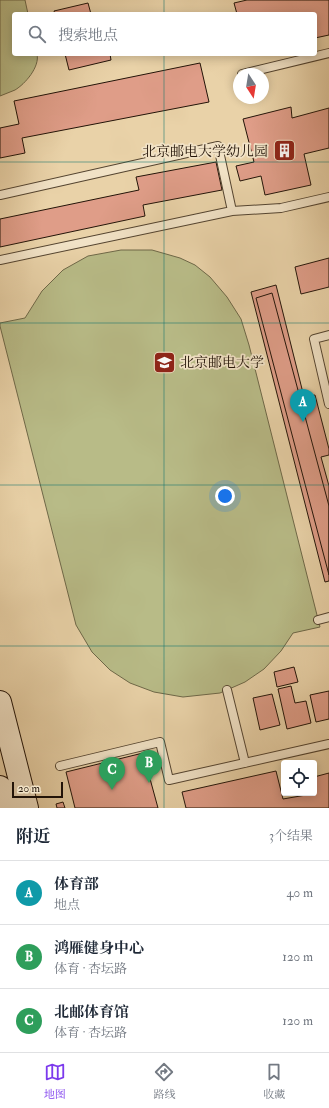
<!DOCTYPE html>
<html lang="zh">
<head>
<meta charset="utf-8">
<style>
  :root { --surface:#fff; --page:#f2f2f3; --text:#1f2937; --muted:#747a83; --line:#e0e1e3; --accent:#7c3aed }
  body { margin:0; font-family:"IM FELL Double Pica","Noto Serif SC",serif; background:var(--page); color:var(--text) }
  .controls { position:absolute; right:12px; bottom:12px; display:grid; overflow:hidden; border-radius:4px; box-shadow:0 2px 10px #0003 }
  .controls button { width:36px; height:36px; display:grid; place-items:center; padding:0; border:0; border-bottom:1px solid var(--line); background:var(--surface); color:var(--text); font:20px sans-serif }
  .compass { position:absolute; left:233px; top:68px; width:36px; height:36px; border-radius:50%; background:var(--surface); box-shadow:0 2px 10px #0003; rotate:168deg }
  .scale { position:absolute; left:12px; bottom:10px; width:51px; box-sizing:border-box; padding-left:4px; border:2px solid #231408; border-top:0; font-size:11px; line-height:14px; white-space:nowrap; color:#231408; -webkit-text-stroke:3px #f1e2c6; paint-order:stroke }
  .you { position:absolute; left:225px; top:496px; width:14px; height:14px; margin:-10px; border:3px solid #fff; border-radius:50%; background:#1a73e8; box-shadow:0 0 0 6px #1a73e833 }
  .badge { display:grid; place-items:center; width:26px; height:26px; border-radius:50%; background:var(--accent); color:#fff; font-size:13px; font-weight:700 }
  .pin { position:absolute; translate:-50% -33px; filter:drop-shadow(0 1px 2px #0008) }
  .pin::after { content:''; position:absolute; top:21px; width:14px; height:12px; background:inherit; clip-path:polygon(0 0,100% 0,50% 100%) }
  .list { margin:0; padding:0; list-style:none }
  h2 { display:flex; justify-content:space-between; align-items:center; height:52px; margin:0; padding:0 16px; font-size:17px }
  h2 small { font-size:13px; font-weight:400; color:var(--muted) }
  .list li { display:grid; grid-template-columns:26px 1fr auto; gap:12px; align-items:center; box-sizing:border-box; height:64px; padding:0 16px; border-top:1px solid var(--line) }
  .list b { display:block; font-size:15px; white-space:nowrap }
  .list p { margin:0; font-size:13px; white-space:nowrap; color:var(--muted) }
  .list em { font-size:13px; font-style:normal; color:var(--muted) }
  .icon { flex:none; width:22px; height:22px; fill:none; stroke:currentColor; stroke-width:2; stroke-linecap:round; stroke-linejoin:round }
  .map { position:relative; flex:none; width:329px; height:808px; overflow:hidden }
  .search { position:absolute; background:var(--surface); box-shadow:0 2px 10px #0003; left:12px; right:12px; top:12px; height:44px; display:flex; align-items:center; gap:10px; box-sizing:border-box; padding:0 14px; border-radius:4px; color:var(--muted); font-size:15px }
  .sheet { height:244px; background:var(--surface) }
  nav { display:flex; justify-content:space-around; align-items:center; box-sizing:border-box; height:56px; border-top:1px solid var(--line); background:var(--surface); font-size:11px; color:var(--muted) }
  nav a { display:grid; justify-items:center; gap:2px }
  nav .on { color:var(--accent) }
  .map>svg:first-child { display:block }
</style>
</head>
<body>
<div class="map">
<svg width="329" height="808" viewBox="0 0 329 808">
  <rect width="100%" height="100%" fill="#e9d2a8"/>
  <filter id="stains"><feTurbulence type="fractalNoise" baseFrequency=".005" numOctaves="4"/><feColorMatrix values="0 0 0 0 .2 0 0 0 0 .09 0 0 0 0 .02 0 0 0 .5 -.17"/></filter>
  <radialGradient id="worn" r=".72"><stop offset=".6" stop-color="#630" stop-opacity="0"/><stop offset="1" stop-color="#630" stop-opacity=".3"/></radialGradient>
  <path fill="#b8bb87" stroke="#6e6848" d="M0 0H25L28 14H14V54H37C40 67 25 84 15 90 10 92 5 94 0 96Z
    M121 250H152L180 258 195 265 210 277 227 297 241 319 249 345 320 627 293 633 281 651 264 669 245 682 220 693 183 697 154 692 130 683 110 670 92 652 76 625 0 326V323L25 318 42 291 63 270 88 256Z"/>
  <path fill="#df9d88" stroke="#231408" d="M247 0H329V35L315 38V14H237L234 3Z
    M88 3 91 14H55L54 11Z
    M65 54H110L111 60 69 70Z
    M200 63 209 102 22 138 25 153 0 158V128L19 124 14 101Z
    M291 107 292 118 329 108V148L304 154 311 185 265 195 261 176 240 181 236 166 254 162 243 119Z
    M216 162 222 190 143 205 145 216 0 247V219L139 190 136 177Z
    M329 258V287L301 294 295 267Z
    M276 285 304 397 315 395 329 449V455L321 457 329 486V581L325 582 251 292Z
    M272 293 329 506V575L256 298Z
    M294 667 298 682 277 687 274 672Z
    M291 686 295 703 306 701 311 723 287 729 278 689Z
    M329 691V719L316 722 310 695Z
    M272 694 280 725 260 730 253 698Z
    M143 753 158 808H75L66 772Z
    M276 771 283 799 306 795V793H314V777L329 773V808H186L182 792Z
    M63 802 65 808H57L56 804Z"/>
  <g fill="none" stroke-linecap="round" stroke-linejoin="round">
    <defs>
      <path id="lane" d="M242 74 329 53
        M0 195 218 146 232 211
        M0 260 232 211 281 208 329 197
        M329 335 314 339 329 404
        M318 620 329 617
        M227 690 245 763
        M60 766 160 742 169 780 329 744"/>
      <path id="secondary" d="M0 702 27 808
        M0 787 5 808"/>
    </defs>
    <use href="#lane" stroke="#544430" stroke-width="10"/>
    <use href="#secondary" stroke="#231408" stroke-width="24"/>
    <use href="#lane" stroke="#f1e2c6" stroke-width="8"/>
    <use href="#secondary" stroke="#f1e2c6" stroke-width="22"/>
  </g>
  <path fill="none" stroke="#0f766e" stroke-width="1" stroke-opacity="0.55" d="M164 0V14M164 54V808M0 162H329M0 323H329M0 485H329M0 646H329"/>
  <defs>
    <symbol id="building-square" viewBox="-11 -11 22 22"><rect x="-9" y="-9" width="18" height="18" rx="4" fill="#8f2418" stroke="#f1e2c6"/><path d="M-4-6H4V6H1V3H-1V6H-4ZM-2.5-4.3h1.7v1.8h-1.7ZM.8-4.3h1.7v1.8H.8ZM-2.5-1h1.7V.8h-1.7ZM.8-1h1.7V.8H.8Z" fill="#fff"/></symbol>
    <symbol id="university-square" viewBox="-11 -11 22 22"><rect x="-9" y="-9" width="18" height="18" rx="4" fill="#8f2418" stroke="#f1e2c6"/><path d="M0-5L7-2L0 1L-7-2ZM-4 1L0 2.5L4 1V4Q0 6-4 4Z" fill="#fff"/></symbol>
  </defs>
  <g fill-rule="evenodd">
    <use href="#building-square" x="272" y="138" width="25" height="25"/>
    <use href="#university-square" x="152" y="350" width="25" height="25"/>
  </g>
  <g text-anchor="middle" stroke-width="3.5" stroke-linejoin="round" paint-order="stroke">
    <g font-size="14" fill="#231408" stroke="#f1e2c6" text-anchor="end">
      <text x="268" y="156">北京邮电大学幼儿园</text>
      <text x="180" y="367" text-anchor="start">北京邮电大学</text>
    </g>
  </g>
  <rect width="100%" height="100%" filter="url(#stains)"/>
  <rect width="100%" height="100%" fill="url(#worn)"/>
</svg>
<div class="controls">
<button><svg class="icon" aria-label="locate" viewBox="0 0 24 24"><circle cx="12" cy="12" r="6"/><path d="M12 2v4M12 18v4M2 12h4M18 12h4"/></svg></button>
</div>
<svg class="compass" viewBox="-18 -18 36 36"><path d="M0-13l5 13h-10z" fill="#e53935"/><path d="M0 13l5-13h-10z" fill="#747a83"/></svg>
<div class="scale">20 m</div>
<div class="you"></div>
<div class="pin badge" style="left:303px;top:422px;background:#0f9aa8">A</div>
<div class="pin badge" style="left:149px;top:783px;background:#2e9e5b">B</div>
<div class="pin badge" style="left:112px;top:790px;background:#2e9e5b">C</div>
<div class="search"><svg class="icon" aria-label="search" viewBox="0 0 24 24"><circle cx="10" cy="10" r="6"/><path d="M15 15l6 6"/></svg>搜索地点</div>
</div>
<section class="sheet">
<h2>附近<small>3个结果</small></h2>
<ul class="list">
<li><span class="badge" style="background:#0f9aa8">A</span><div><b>体育部</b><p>地点</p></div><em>40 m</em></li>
<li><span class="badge" style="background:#2e9e5b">B</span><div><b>鸿雁健身中心</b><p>体育 · 杏坛路</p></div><em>120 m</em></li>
<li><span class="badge" style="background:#2e9e5b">C</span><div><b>北邮体育馆</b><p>体育 · 杏坛路</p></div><em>120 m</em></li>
</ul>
</section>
<nav>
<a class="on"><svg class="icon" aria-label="map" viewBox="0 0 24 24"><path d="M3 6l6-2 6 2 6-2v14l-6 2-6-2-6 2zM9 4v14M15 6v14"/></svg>地图</a>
<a><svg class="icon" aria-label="directions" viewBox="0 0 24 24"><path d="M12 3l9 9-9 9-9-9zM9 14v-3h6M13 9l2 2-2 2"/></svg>路线</a>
<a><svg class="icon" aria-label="saved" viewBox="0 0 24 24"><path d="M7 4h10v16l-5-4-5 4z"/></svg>收藏</a>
</nav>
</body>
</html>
